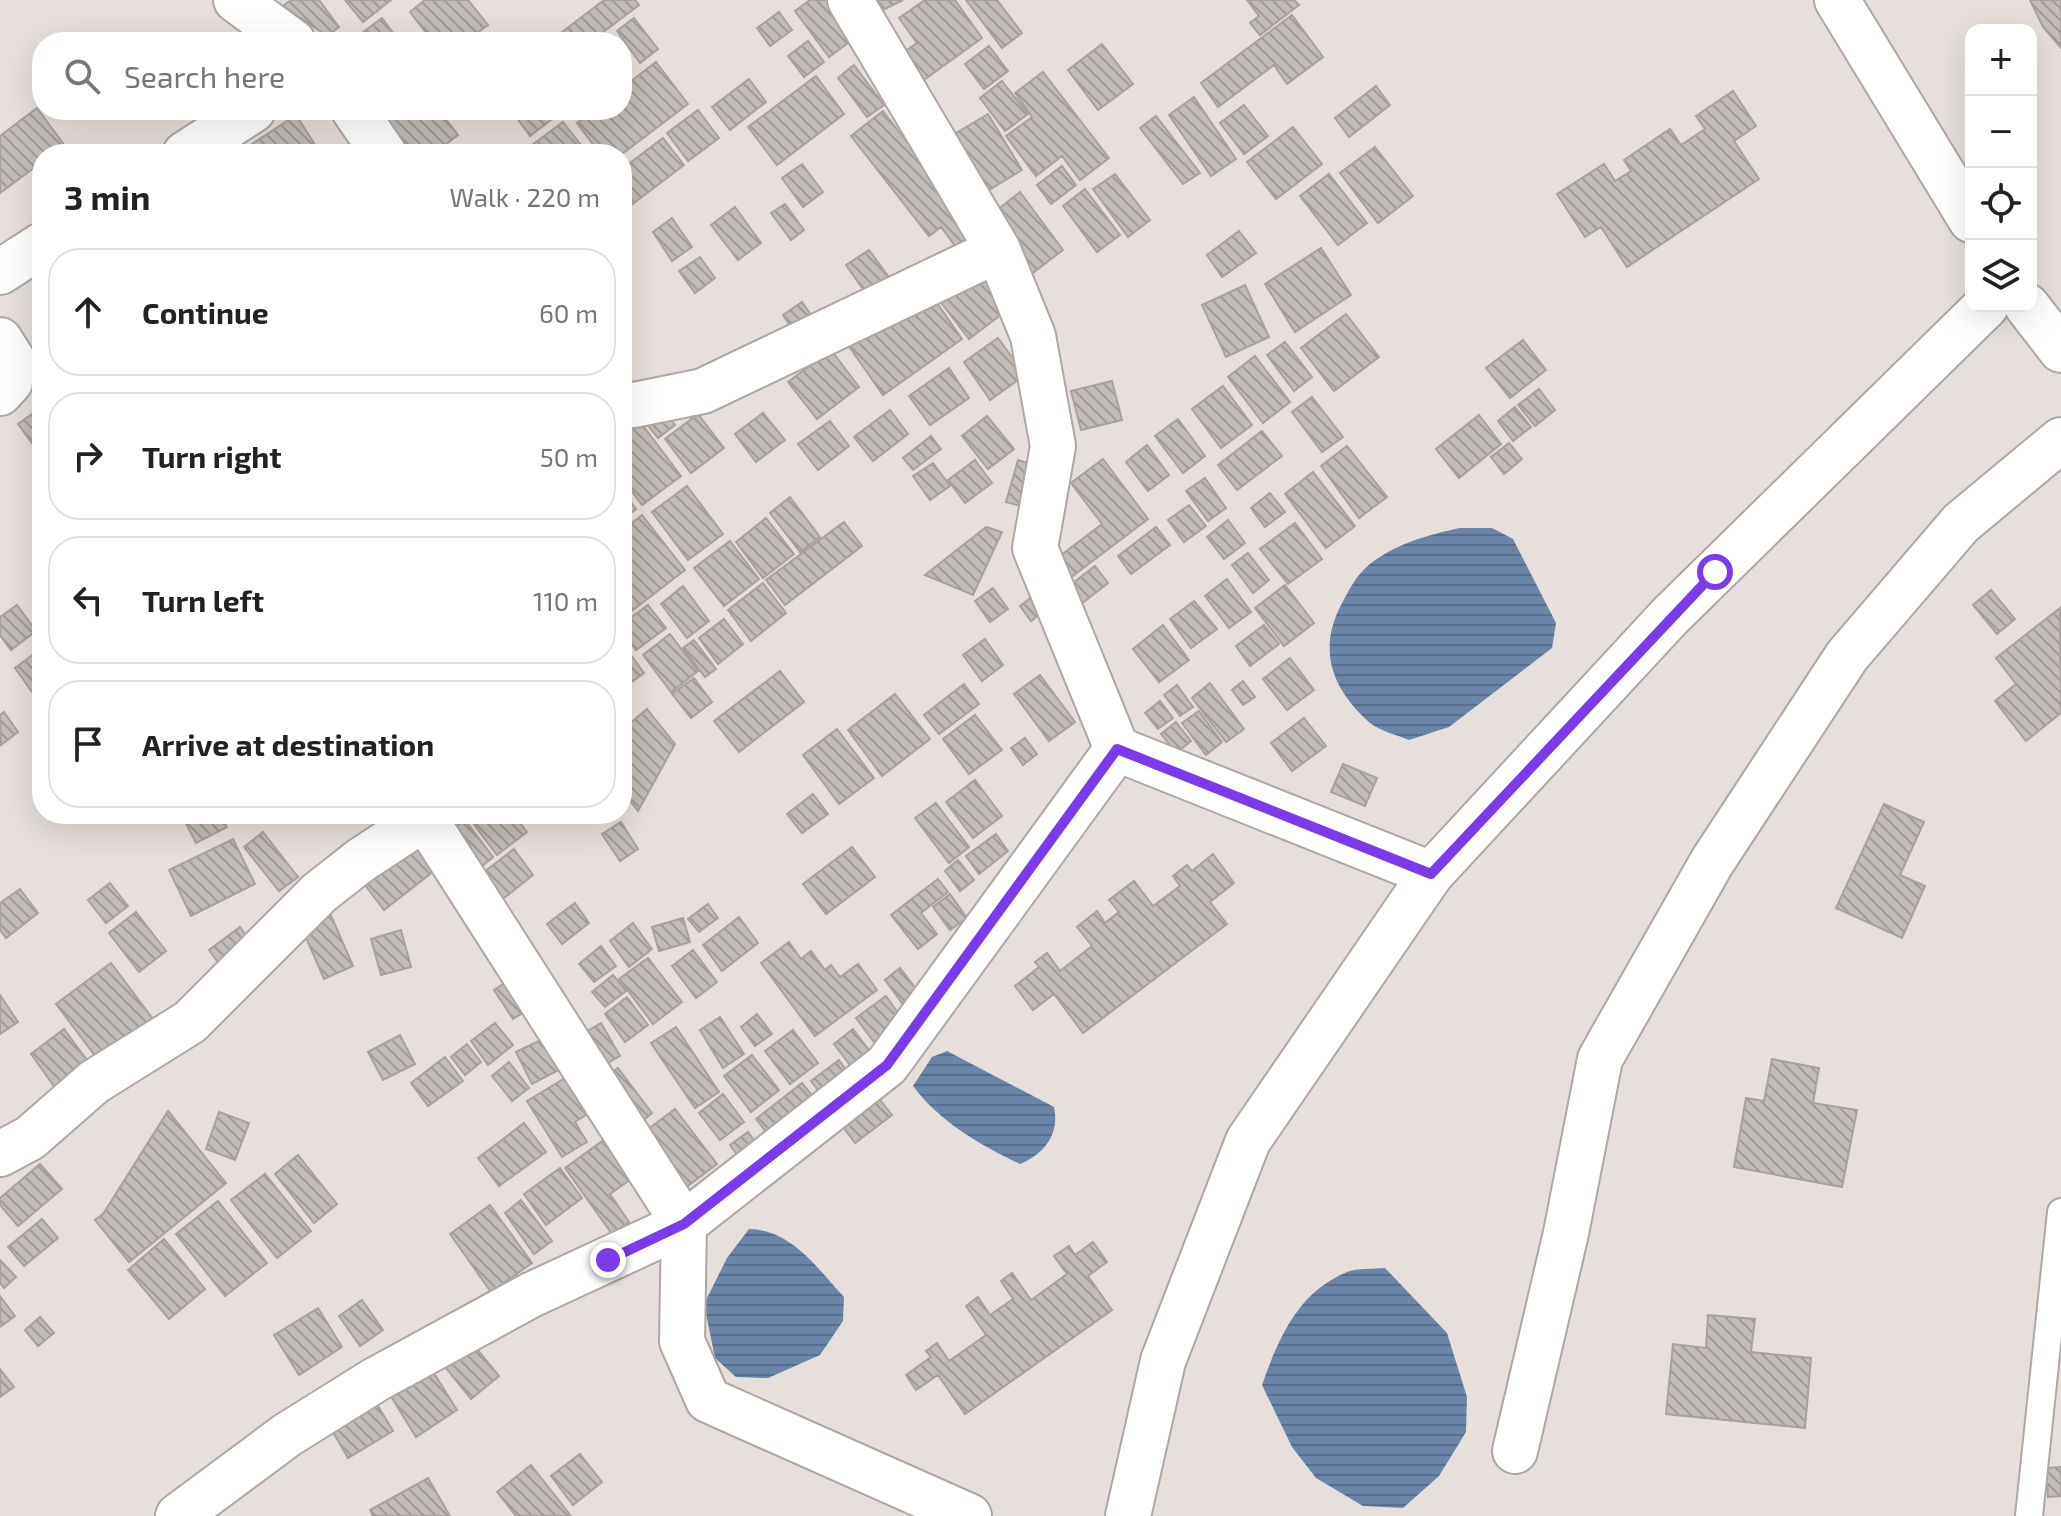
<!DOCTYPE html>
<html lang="en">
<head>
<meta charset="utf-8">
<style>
  :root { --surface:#fff; --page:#f6f6f6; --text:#222; --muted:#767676; --line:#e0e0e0 }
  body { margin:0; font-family:"Exo 2",sans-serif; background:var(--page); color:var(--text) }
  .controls { position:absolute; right:24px; top:24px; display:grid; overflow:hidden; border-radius:16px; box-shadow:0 8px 32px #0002 }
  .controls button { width:72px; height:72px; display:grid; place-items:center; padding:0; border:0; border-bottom:2px solid var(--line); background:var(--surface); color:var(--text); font:40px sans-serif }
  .stop { position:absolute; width:24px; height:24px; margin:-18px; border:6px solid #7c3aed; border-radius:50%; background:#fff }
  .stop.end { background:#7c3aed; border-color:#fff; box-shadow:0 2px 8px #0008 }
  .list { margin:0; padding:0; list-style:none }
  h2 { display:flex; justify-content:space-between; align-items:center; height:104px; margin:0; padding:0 32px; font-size:34px }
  h2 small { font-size:26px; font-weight:400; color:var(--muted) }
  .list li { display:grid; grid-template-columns:52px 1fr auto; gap:24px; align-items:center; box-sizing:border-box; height:128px; margin:0 16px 16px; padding:0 16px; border:2px solid var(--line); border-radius:32px }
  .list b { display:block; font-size:30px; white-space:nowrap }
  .list em { font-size:26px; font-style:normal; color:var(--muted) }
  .icon { flex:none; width:44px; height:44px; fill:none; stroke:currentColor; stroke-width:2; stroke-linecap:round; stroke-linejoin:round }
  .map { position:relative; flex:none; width:2061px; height:1516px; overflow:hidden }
  .search { position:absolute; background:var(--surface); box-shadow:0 8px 32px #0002; left:32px; top:32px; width:600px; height:88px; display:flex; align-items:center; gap:20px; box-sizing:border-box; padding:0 28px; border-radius:32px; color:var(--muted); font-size:30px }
  .panel { position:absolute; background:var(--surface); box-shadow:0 8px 32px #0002; left:32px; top:144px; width:600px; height:680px; border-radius:32px }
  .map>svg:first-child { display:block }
</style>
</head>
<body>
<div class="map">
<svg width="2061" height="1516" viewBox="0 0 2061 1516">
  <defs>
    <pattern id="water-rules" width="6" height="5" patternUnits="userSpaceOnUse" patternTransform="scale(2)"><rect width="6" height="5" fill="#6b85a9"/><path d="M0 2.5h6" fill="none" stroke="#596e8a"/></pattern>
    <pattern id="building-back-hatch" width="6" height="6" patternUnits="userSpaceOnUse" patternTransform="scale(2)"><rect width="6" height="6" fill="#c3bdb9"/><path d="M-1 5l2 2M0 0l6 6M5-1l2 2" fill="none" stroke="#9f9b97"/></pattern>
  </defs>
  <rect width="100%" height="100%" fill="#e6dfdb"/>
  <path fill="url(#water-rules)" d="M1460 528H1492L1513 539 1556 623 1552 648 1449 727 1409 740C1397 735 1380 731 1370 723 1334 691 1318 654 1339 609 1348 592 1355 576 1370 564 1397 543 1428 535 1460 528Z
    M947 1051 1054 1107C1060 1134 1044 1154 1020 1164 980 1145 940 1122 913 1086L932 1057Z
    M749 1229C792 1230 817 1268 844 1297L843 1321 820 1355 768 1378 736 1377 715 1358 704 1304 727 1258Z
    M1385 1268 1447 1333 1467 1397 1466 1432 1439 1476 1403 1508 1363 1506 1316 1478 1292 1447 1262 1385C1279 1338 1297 1293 1347 1272 1357 1268 1373 1269 1385 1268Z"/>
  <path fill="url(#building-back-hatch)" stroke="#a7a09c" stroke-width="2" d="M291 0H319L339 27 327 36 283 6Z
    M345 0H391L363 22Z
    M425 0H468L488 25 465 42H433L410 12Z
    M604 0H635L639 5 590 42H561L557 36Z
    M810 0H828L856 37 829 57 795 11Z
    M861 0H903L869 17Z
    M925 0H955L982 38 914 87 894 59 917 43 899 18Z
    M966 0H997L1022 33 1002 48Z
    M1247 0H1294L1299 5 1260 35 1250 23 1259 16Z
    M2030 0H2061V48L2043 27Z
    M779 12 792 30 770 46 757 28Z
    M1292 15 1323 57 1287 84 1274 65 1218 107 1201 83Z
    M382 18 400 42H350Z
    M634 18 658 49 640 63 617 31Z
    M808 41 824 62 804 77 788 56Z
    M1102 44 1133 84 1098 110 1068 70Z
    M989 46 1008 71 984 89 965 64Z
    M656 62 688 104 622 154H600L577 123 594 110H622V88Z
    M854 65 884 105 867 117 838 78Z
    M1043 72 1109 158 1080 180 1062 156 1036 176 1006 136 1032 117 1015 93Z
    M816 76 844 114 777 165 748 127Z
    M749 79 766 102 730 130 712 107Z
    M1002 81 1028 114 1005 131 980 98Z
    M1376 86 1390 105 1349 137 1335 118Z
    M1733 91 1756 126 1734 141 1759 179 1627 267 1601 227 1585 237 1557 194 1604 164 1615 181 1631 171 1624 160 1670 129 1681 145 1705 129 1696 116Z
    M1194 97 1236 159 1211 176 1169 115Z
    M1244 105 1268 136 1244 154 1220 123Z
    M37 108 65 146 53 154H42V162L0 193V136Z
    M373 110H439L458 135 433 154H407Z
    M511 110H564L530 136Z
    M698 110 719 138 688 161 667 133Z
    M883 111 987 246 967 262 941 227 929 236 851 136Z
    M988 114 1022 170 976 198 941 142Z
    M296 115 321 154H237Z
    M1156 116 1200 173 1183 184 1140 128Z
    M563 122 588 154H520Z
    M1293 127 1322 164 1276 199 1247 162Z
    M663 138 684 165 622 212V169Z
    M1375 147 1413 196 1378 223 1340 173Z
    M802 164 823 192 803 207 782 178Z
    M1062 166 1076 185 1051 204 1037 185Z
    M1115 174 1150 220 1128 237 1093 189Z
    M1329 174 1367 223 1338 245 1300 196Z
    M1085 189 1120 235 1097 252 1063 206Z
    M1020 192 1063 250 1030 275 986 219Z
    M785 204 804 230 791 240 771 213Z
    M735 207 761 243 738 260 711 225Z
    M672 218 692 247 672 261 653 232Z
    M1239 231 1256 253 1222 277 1207 255Z
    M1321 248 1351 295 1295 332 1265 284Z
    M869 250 888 276 865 292 846 265Z
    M700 257 715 278 695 293 679 271Z
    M975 267 1007 310 969 339 936 296Z
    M1245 285 1269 337 1226 357 1202 305Z
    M928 290 962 339 883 395 848 345Z
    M802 302 816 322 797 336 783 315Z
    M1346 314 1379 357 1334 391 1301 348Z
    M998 338 1025 375 990 400 964 362Z
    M1523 340 1546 370 1510 398 1486 368Z
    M1285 342 1312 377 1294 391 1267 355Z
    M831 350 859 387 817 419 788 382Z
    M1255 356 1290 402 1263 423 1228 377Z
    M949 368 969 398 930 425 909 396Z
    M1112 381 1122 420 1081 430 1071 391Z
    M1223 386 1252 425 1221 448 1192 409Z
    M1539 389 1555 410 1535 426 1518 405Z
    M1312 397 1343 437 1322 452 1292 412Z
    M661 405 675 425 658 438 642 418Z
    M42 407V457L18 424Z
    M1515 407 1531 427 1513 441 1498 421Z
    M890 410 908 434 873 461 854 437Z
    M763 413 785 440 756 462 735 434Z
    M698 414 724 448 691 473 665 439Z
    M1479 415 1501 444 1459 478 1436 449Z
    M987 416 1014 449 988 469 962 436Z
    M1178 419 1205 456 1183 473 1155 436Z
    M830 421 849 446 818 470 798 444Z
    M641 423 681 476 642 505 622 478V437Z
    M1262 431 1282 456 1237 490 1218 465Z
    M931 436 941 449 913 470 903 458Z
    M1509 443 1522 459 1504 474 1491 457Z
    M1147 445 1169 475 1148 491 1126 462Z
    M1347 446 1387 497 1359 518 1321 466Z
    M1103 459 1148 519 1066 581 1052 562 1102 524 1071 483Z
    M975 460 992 483 965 503 948 480Z
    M1018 460 1040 467 1028 508 1006 502Z
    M933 463 950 486 930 500 913 476Z
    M1313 472 1355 526 1326 548 1285 494Z
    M1205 478 1226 508 1208 521 1186 491Z
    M687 486 723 534 688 560 652 512Z
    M622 490 636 509 622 520Z
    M1270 493 1285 512 1265 527 1251 508Z
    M790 497 820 537 800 552 770 513Z
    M1189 505 1206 526 1184 542 1168 520Z
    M642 515 685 570 625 616 622 612V531Z
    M766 518 794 554 763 578 736 542Z
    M1228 520 1245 543 1224 559 1207 537Z
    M844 522 862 546 785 605 766 580Z
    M1295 523 1322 559 1288 584 1260 549Z
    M986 527 1002 532 973 595 925 575Z
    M1156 527 1170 545 1131 574 1118 556Z
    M730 541 759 579 724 606 694 568Z
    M1248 553 1269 580 1253 593 1232 565Z
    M1095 566 1108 583 1081 604 1068 587Z
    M1227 579 1251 612 1229 628 1205 596Z
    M763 583 786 613 751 641 728 610Z
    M1285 585 1314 623 1284 646 1255 608Z
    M683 586 709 621 687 638 661 604Z
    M993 588 1008 609 990 622 975 601Z
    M1991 590 2015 619 1997 634 1973 605Z
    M1040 591 1051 605 1031 621 1020 606Z
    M1194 601 1217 629 1191 648 1170 619Z
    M17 605 36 631 11 650 0 635V617Z
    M648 605 666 628 636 650 622 632V624Z
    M2060 608 2061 713 2026 741 1995 701 2016 684 1996 658Z
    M724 619 743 644 718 664 699 638Z
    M1163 625 1189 660 1159 682 1133 649Z
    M1264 625 1279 644 1250 666 1236 646Z
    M670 634 698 671 671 692 643 655Z
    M985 639 1003 665 982 681 963 655Z
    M694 640 716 669 705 677 683 648Z
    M42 648V691L35 696 15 668Z
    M628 651 644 673 622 689V656Z
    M1290 658 1314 690 1287 710 1263 679Z
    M780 671 804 702 739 752 714 721Z
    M1040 675 1075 722 1049 741 1014 694Z
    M694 678 712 702 691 718 672 694Z
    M1243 681 1255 697 1243 705 1232 690Z
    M1210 683 1244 729 1226 742 1192 698Z
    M964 684 979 704 939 734 924 715Z
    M1177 685 1193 707 1180 716 1164 695Z
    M895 694 930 739 882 776 848 730Z
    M1160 701 1173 718 1158 729 1145 713Z
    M647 709 675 744 638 811 622 791V730Z
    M1199 711 1222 742 1206 755 1182 723Z
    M4 712 18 732 1 745 0 715Z
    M975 715 1002 750 969 774 943 739Z
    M1304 718 1326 746 1292 771 1271 743Z
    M1176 722 1191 741 1176 753 1161 734Z
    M837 729 874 778 839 804 803 755Z
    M1025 738 1037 754 1023 765 1011 748Z
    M1343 764 1377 778 1365 806 1331 792Z
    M975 780 1002 816 973 838 946 802Z
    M813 794 828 814 802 833 787 814Z
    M936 803 969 847 949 863 915 818Z
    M1884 804 1924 822 1900 875 1925 886 1902 938 1836 908Z
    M181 814H220L227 827 196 843Z
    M368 814H399L380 829Z
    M466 814H513L527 832 497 855Z
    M465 820 493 857 475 872 447 834Z
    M621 822 638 849 620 861 602 834Z
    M263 832 298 877 279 891 244 847Z
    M996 834 1008 851 979 874 966 856Z
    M414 835 439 867 384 910 359 877Z
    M233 839 255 884 191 916 169 870Z
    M852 847 875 877 826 914 803 884Z
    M514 849 533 875 499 902 479 876Z
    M1213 854 1234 883 1210 902 1227 924 1083 1033 1054 994 1033 1010 1015 986 1039 967 1035 962 1047 953 1060 971 1092 946 1077 927 1097 911 1105 923 1119 912 1109 900 1134 881 1153 906 1180 886 1173 876 1187 865 1192 871Z
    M958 860 974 880 960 891 945 871Z
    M938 879 948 892 921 913 937 934 918 949 891 915Z
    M110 883 128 906 106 923 88 900Z
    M20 889 38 913 6 938 0 930V903Z
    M950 894 967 918 950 930 933 907Z
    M575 903 589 923 562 944 547 924Z
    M708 904 718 918 699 932 688 919Z
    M329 911 353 966 324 979 300 924Z
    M136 912 166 951 139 972 109 933Z
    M739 917 758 943 722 971 703 945Z
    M683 918 690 942 659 951 652 927Z
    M633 923 652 949 629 967 610 941Z
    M240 927 255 948 225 972 209 950Z
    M401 930 411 967 381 975 371 939Z
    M789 942 801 959 811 951 825 970 831 965 840 977 858 964 877 990 815 1036 761 963Z
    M601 946 616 966 594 982 579 964Z
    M693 950 717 982 696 998 672 966Z
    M648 958 682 1002 653 1024 619 979Z
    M111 963 159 1027 105 1069 56 1004Z
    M900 968 924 999 908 1011 885 980Z
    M517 975 537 1004 513 1019 494 990Z
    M613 975 626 991 605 1007 592 992Z
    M0 995 18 1022 0 1034Z
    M886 996 903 1020 874 1042 856 1018Z
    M627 997 648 1025 625 1042 605 1014Z
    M757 1014 772 1034 755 1046 741 1027Z
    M720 1017 744 1054 723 1068 700 1030Z
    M495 1023 513 1045 488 1065 471 1041Z
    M601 1023 620 1056 596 1070 577 1037Z
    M676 1027 719 1092 695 1108 651 1043Z
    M64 1029 95 1071 61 1096 31 1054Z
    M853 1029 872 1054 853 1069 834 1044Z
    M793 1030 818 1063 790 1084 765 1051Z
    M555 1033 570 1064 532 1084 516 1052Z
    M400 1035 415 1064 383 1080 368 1052Z
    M467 1044 481 1062 465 1075 451 1057Z
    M752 1055 779 1090 751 1112 724 1076Z
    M445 1057 463 1081 428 1106 411 1083Z
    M1772 1059 1819 1068 1813 1103 1857 1110 1842 1187 1734 1167 1746 1098 1764 1101Z
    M839 1060 851 1077 824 1098 811 1081Z
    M509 1062 529 1088 512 1101 492 1076Z
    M618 1068 652 1113 634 1128 599 1082Z
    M575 1072 597 1108 575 1122 587 1142 562 1157 527 1101Z
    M802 1083 819 1104 773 1141 756 1119Z
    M723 1094 744 1122 720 1140 699 1113Z
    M877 1096 892 1115 855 1143 841 1124Z
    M675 1109 717 1164 685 1188 643 1133Z
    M168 1111 226 1183 129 1262 95 1220 103 1214Z
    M219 1112 249 1123 235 1160 206 1149Z
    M524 1123 546 1152 499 1186 478 1158Z
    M616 1131 644 1170 610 1194 629 1222 612 1234 565 1168Z
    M748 1132 762 1151 744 1164 730 1145Z
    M298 1155 337 1204 314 1223 275 1174Z
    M40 1164 62 1189 18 1226 0 1205V1198Z
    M560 1168 582 1198 546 1225 524 1194Z
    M265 1174 311 1231 277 1258 231 1200Z
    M521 1200 552 1241 534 1254 505 1213Z
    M218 1201 267 1263 225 1296 176 1234Z
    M490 1205 532 1263 491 1292 450 1234Z
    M42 1219 58 1238 24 1266 8 1247Z
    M164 1239 205 1289 169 1319 128 1270Z
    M1093 1242 1107 1262 1088 1276 1112 1310 965 1414 938 1375 916 1390 906 1375 931 1357 926 1351 937 1343 949 1361 986 1335 966 1306 978 1297 990 1315 1013 1299 1001 1281 1012 1273 1031 1300 1067 1274 1054 1256 1069 1246 1075 1255Z
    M0 1260 16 1277 4 1288 0 1283Z
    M0 1296 15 1316 0 1327Z
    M362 1300 383 1330 360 1346 339 1316Z
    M318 1308 342 1347 299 1375 274 1335Z
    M1708 1315 1755 1319 1751 1352 1811 1358 1805 1428 1666 1414 1673 1344 1706 1348Z
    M40 1317 54 1333 38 1346 25 1330Z
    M473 1344 499 1376 471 1399 445 1367Z
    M430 1367 457 1410 416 1437 389 1393Z
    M0 1369 14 1387 0 1397Z
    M375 1401 393 1431 348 1458 330 1427Z
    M580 1454 602 1482 573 1505 551 1476Z
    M531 1465 571 1516H516L497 1492Z
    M2061 1467V1496L2048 1497 2046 1468Z
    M428 1478 450 1516H373L370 1510Z"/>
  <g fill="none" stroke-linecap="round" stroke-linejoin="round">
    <defs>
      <path id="service" d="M2029 1516 2061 1212"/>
      <path id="minor" d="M236 0 293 42
        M850 0 998 250
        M354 110 384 154
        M185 154 253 110
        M0 272 42 245
        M0 340 12 359 10 382 0 393
        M622 404 634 405 703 391 998 250 1033 336 1053 446 1035 548 1117 749 1431 874
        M422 814 684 1224 682 1341 708 1400 969 1516
        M0 1154 30 1138 94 1082 190 1022 319 893 361 860 425 818
        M1515 1451 1566 1233 1600 1059 1712 862 1847 656 1961 523 2061 440
        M178 1516 287 1435 375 1380 531 1295 684 1224 887 1065 1117 749"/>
      <path id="tertiary" d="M1837 0 1971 220
        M2027 306 2061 350
        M1128 1516 1163 1361 1248 1141 1431 874 1670 616 1986 306"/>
    </defs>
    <use href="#service" stroke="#aea7a3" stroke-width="30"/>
    <use href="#minor" stroke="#aea7a3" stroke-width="48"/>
    <use href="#tertiary" stroke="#aea7a3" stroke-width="48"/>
    <use href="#service" stroke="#fff" stroke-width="26"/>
    <use href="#minor" stroke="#fff" stroke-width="44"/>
    <use href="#tertiary" stroke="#fff" stroke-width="44"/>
  </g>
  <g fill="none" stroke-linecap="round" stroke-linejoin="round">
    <path stroke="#7c3aed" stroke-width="10" d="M608 1260 684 1224 887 1065 1117 749 1431 874 1715 572"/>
  </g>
</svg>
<div class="controls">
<button>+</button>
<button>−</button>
<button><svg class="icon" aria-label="locate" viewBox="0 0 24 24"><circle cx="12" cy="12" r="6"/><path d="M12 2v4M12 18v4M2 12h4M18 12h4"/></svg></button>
<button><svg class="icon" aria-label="layers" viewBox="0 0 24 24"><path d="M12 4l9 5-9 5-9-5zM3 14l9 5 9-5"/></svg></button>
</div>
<div class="stop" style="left:1715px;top:572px"></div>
<div class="stop end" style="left:608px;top:1260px"></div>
<div class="search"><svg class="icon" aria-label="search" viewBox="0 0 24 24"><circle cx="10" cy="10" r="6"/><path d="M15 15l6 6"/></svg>Search here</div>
<section class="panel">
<h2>3 min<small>Walk · 220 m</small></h2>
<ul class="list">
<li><svg class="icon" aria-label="ahead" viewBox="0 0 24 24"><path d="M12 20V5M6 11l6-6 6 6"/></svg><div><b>Continue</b></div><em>60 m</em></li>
<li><svg class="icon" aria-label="right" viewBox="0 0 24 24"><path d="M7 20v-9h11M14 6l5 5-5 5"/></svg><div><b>Turn right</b></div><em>50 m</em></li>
<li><svg class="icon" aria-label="left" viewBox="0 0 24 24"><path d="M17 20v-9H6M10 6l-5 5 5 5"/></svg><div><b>Turn left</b></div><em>110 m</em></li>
<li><svg class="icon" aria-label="arrive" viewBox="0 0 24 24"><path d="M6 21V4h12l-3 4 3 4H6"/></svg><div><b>Arrive at destination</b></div></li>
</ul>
</section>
</div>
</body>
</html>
